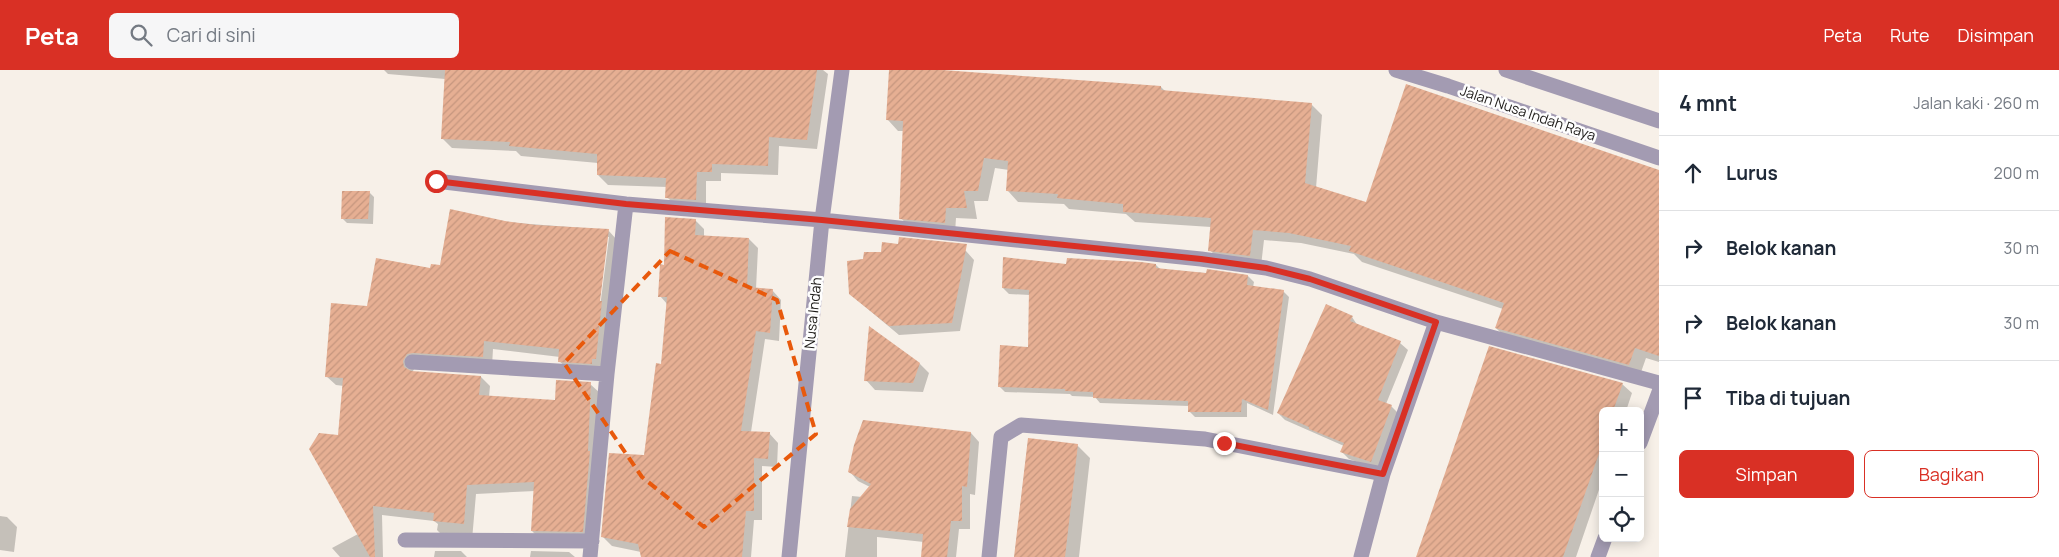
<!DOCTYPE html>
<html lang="id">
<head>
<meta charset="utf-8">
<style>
  :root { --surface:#fff; --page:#f6f6f7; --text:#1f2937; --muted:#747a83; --line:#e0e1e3; --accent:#d93025 }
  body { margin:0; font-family:Manrope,sans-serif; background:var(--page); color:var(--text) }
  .controls { position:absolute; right:15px; bottom:15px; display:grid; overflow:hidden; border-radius:8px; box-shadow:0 2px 12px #0003 }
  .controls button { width:45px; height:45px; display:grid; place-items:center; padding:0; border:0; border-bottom:1px solid var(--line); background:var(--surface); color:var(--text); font:25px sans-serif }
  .stop { position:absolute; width:15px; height:15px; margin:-11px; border:4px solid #d93025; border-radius:50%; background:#fff }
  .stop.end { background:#d93025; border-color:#fff; box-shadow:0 1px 5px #0008 }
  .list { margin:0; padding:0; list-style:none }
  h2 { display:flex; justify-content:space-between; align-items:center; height:65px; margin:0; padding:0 20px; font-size:21px }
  h2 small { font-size:16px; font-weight:400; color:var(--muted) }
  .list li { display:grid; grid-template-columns:32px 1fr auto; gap:15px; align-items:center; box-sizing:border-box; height:75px; padding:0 20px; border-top:1px solid var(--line) }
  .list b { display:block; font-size:19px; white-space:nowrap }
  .list em { font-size:16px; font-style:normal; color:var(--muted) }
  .actions { display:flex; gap:10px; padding:15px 20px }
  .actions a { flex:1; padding:11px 0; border:1px solid var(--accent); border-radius:8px; text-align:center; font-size:18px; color:var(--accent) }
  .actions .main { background:var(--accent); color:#fff }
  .icon { flex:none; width:28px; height:28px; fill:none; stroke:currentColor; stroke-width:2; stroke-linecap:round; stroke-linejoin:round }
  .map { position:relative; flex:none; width:1659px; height:487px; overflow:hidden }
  header { display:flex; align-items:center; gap:30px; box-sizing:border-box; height:70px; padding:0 25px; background:var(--accent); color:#fff }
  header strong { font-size:24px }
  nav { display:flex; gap:28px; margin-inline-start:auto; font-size:18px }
  .search { width:350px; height:45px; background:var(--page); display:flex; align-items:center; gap:12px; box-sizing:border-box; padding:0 18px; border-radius:8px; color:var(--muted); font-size:19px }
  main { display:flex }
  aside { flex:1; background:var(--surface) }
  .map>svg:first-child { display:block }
</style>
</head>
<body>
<header>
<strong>Peta</strong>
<div class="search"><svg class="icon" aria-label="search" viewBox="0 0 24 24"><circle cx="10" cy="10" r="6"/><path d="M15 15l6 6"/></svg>Cari di sini</div>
<nav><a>Peta</a><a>Rute</a><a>Disimpan</a></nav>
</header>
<main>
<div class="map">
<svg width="1659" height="487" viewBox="0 0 1659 487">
  <defs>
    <pattern id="building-hatch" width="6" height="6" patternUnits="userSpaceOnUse" patternTransform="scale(1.25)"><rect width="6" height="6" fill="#e6af93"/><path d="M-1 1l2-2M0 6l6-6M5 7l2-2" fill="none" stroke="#c5967e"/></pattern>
  </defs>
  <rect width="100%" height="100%" fill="#f7f0e8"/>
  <path fill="#0003" fill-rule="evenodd" d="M384 0H823L828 4 817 79 779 76 778 105 721 103V111H706V140L677 137 667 127V117L608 115 598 105V93L521 86 516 81 452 78 442 68 445 9 388 4Z
    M891 0H923L1161 17 1166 22 1311 34 1322 45 1316 118 1367 134 1659 101V292L1646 288 1640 305 1507 269 1496 258 1503 239 1362 192 1354 184 1301 173 1264 170 1261 196 1220 191 1210 180 1211 157 1135 152 1126 144 1069 139 1064 134 1018 132 1008 121 1009 100 995 98 988 131H974L977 149 956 148 955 163 911 159 901 148 904 61H898L888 50Z
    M369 122 374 127 373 154 347 153 342 148Z
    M695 150 704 159V167L749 169 758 178 756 219 772 220 781 230 779 271 765 269 751 362 769 363 778 373 777 397 762 396V450H754L751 487H642L641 482 612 476 603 467 645 386 662 295 668 235 660 226 665 196Z
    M505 152 608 160 617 170 605 298 569 300 559 291 560 287 493 279 492 296 417 293 412 303 481 307 490 316 489 327 556 331 590 314 600 323 592 470H541L532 461 535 421 476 424 472 470 446 469 437 460 438 454 434 451 382 445 383 487H340L332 478 358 464 340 367 344 316 336 315 326 306 368 238 431 200 441 197ZM606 167H609L600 237H598Z
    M966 181 974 190 960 261 899 265 850 224Z
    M1067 195H1156L1161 200 1248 206 1254 212 1253 217 1283 221 1289 227 1273 345 1247 333V347H1195L1189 341V336L1100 333 1095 327 1072 326 1070 324 1005 322 999 316 1029 278 1030 225 1009 224 1003 218Z
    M1352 247 1358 256 1400 273 1408 280 1386 334 1391 336 1399 344 1378 399 1349 389 1342 382 1344 376 1285 350 1278 343Z
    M920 294 929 303 923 322 875 320 866 310Z
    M1622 314 1632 323 1626 341H1603V408L1576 487H1417Z
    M971 363 979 372 975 425 970 424V459H959L956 487H922L924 472 877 467V487H845L852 426 862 427 870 417 858 411 850 402Z
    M1077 375 1090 388 1079 487H1015Z
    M0 446 7 447 17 457 14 482 0 480Z
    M435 481H461L467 487H434Z
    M531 481 569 482 575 487H530Z"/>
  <path fill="url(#building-hatch)" d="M445 0H817L807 70 769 67 768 96 712 94V102H697L696 130 665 128 666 108 597 105V84L509 76 510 72 441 69Z
    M889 0H942L1161 16V20L1312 33 1305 113 1366 132 1406 14 1659 100V286L1635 278 1629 295 1495 258 1504 233 1349 181 1351 176 1289 163 1253 160 1250 186 1208 181 1211 148 1123 142V134L1057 128 1058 124 1006 121 1008 91 984 88 978 121H964L967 138H946L945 153 899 149 903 51 886 50Z
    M342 121H370L368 149H341Z
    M450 139 505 151 536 155 609 159 600 231H602L596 289H592V294L558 292 559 279 484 271 483 287 413 283 407 284 403 291 404 297 411 301 481 306 479 325 555 330 556 310 591 312 588 381H590L583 462 531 461 534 412 467 415 464 454 433 451 434 443 373 436 375 487H370L309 379 319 363 338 365 343 308 325 307 331 233 367 236 376 188 430 198 431 194 440 195Z
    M665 147 696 149 695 165 749 168 747 217 773 219 770 263 756 261 741 361 770 362 768 389 754 388V441H746L742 487H641L638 474 601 467 609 383 644 385 656 293 661 294 667 227H658L660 194 664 195Z
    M899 167 967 174 952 253 889 256 849 224 847 191 863 189 864 182H881L882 172 898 174Z
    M1003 187 1066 194 1067 188 1141 192 1156 194V198L1206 203 1207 199 1248 205 1247 215 1284 220 1268 340 1242 329 1241 342H1188V331L1093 328V322L1065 321V319L998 317 1000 275 1028 277 1029 220 1002 218Z
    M1326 234 1353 246 1350 251 1401 271 1378 330 1392 335 1371 392 1340 382 1344 373 1309 359V357L1277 343Z
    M869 256 920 293 913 313 864 311Z
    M1489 276 1623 313 1613 341H1603V372L1563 487H1416Z
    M863 350 971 362 967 417 962 416V451H951L947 487H921L923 464 847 457 850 439 871 414 848 402 854 375Z
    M1028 368 1078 374 1065 487H1014Z"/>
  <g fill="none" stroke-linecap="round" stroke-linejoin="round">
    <path stroke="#a39bb2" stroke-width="15" d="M1396 0 1448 16 1659 88
      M1506 0 1659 51
      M436 111 626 134 822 150 1201 189 1266 198 1310 209 1436 252 1659 313
      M412 292 607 304
      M1640 373 1659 322
      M405 470 592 471
      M590 487 607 304 626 134
      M789 487 822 150 842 0
      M989 487 1001 367 1021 355 1205 369 1383 404
      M1361 487 1383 404 1436 252
      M1598 487 1605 468"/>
  </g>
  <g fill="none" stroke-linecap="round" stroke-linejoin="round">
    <path stroke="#d93025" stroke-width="6" d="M436 111 626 134 822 150 1201 189 1266 198 1310 209 1436 252 1383 404 1224 373"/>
  </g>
  <path fill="none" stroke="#e8590c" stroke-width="4" stroke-dasharray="10 6" stroke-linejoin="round" d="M670 181 777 230 816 364 704 457 642 407 564 293Z"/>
  <g text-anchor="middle" stroke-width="5" stroke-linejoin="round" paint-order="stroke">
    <g font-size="14" fill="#1d1b18" stroke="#fefefe">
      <text transform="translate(1528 43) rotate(19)" y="5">Jalan Nusa Indah Raya</text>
      <text transform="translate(813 243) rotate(-84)" y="5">Nusa Indah</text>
    </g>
  </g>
</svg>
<div class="controls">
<button>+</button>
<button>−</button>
<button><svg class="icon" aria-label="locate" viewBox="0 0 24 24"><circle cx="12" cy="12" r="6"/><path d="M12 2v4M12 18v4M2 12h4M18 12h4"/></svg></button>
</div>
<div class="stop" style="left:436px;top:111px"></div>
<div class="stop end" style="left:1224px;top:373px"></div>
</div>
<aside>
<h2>4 mnt<small>Jalan kaki · 260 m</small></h2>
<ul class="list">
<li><svg class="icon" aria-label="ahead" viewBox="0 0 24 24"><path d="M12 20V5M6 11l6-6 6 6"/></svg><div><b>Lurus</b></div><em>200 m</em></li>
<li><svg class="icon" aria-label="right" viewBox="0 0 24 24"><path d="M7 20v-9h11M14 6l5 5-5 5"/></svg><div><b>Belok kanan</b></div><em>30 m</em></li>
<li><svg class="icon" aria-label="right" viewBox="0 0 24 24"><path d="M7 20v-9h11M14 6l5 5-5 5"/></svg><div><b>Belok kanan</b></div><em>30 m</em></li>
<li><svg class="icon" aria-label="arrive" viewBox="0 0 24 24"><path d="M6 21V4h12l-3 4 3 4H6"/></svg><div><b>Tiba di tujuan</b></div></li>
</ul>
<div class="actions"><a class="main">Simpan</a><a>Bagikan</a></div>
</aside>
</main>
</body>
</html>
